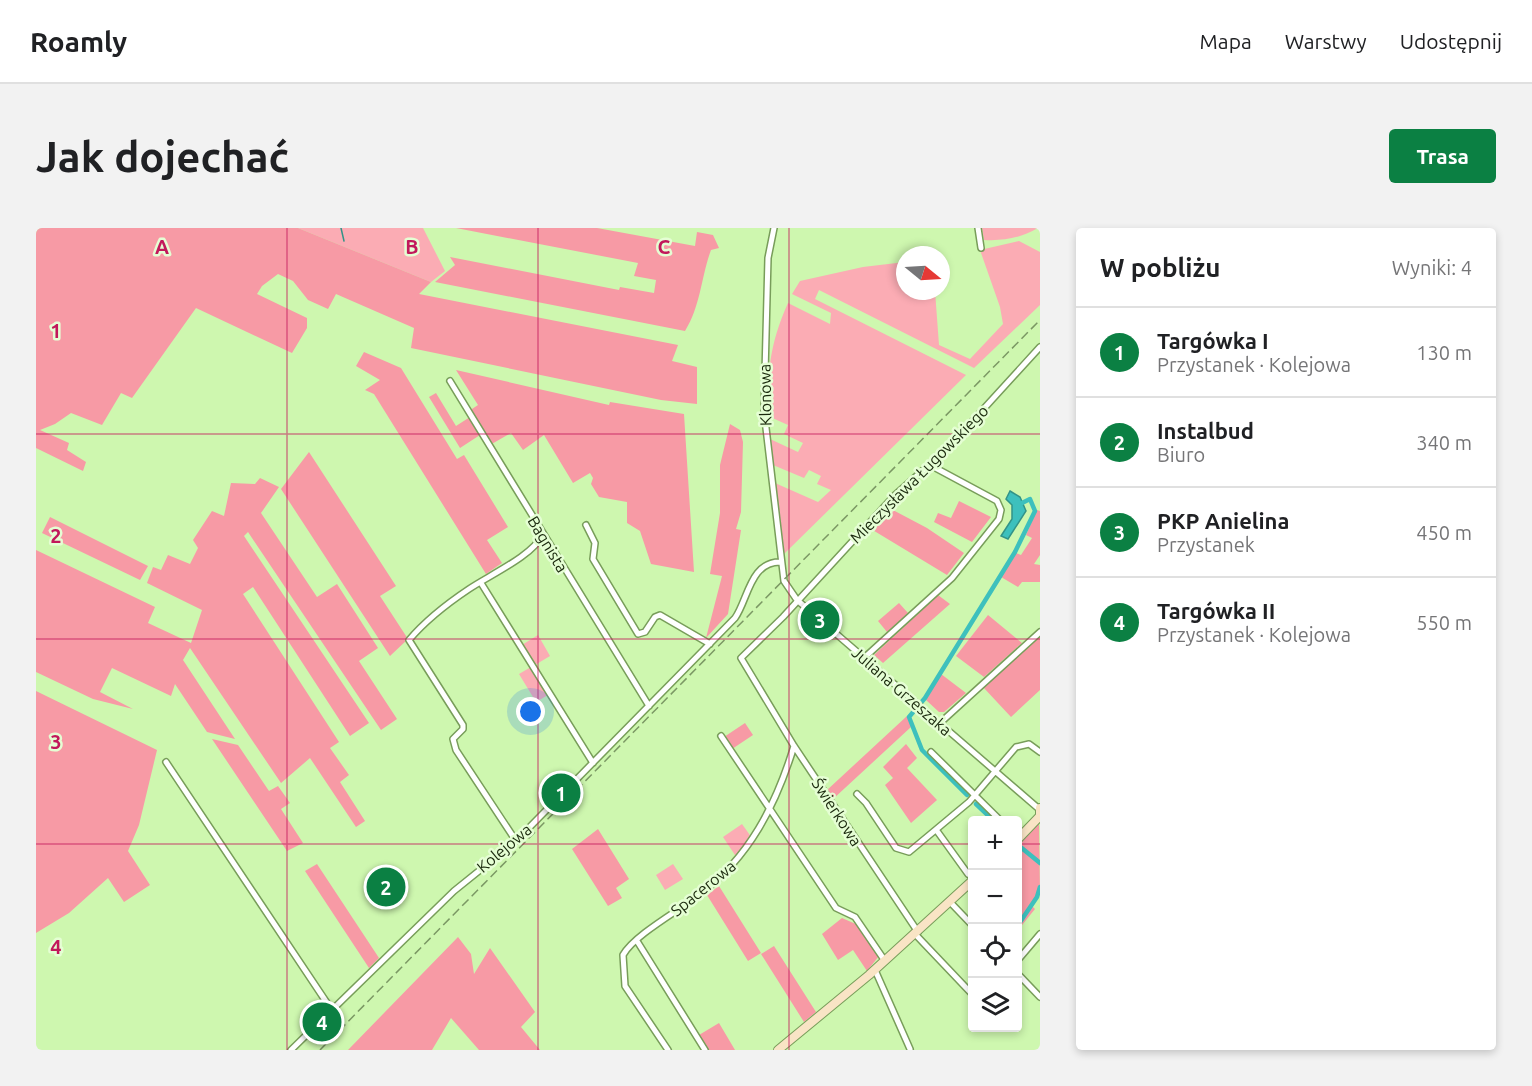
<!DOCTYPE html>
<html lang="pl">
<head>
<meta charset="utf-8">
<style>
  :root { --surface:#fff; --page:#f2f2f2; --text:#202124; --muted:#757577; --line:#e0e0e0; --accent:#0b8043 }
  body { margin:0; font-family:Ubuntu,sans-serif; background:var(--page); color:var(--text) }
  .controls { position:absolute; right:18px; bottom:18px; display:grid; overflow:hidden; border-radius:6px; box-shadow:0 3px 9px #0003 }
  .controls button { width:54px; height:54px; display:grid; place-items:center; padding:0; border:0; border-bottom:2px solid var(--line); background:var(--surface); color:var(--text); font:30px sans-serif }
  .compass { position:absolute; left:860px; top:18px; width:54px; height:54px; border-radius:50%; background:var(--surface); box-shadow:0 3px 9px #0003; rotate:108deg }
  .you { position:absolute; left:495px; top:484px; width:21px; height:21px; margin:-15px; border:4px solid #fff; border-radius:50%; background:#1a73e8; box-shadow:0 0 0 9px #1a73e833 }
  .badge { display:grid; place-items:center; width:39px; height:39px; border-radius:50%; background:var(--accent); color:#fff; font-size:20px; font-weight:700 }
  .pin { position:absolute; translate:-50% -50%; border:3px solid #fff; box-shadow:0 2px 6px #0006 }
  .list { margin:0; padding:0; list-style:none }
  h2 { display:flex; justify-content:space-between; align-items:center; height:78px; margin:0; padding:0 24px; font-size:26px }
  h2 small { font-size:20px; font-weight:400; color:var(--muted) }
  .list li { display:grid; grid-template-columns:39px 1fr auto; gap:18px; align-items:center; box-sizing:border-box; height:90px; padding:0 24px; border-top:2px solid var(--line) }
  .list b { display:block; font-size:22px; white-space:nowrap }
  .list p { margin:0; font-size:20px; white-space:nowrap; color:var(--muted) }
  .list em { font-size:20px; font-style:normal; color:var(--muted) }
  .icon { flex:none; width:33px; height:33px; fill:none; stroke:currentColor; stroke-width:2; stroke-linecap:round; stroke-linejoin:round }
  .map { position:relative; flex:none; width:1004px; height:822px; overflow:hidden; border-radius:6px }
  header { display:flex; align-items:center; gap:36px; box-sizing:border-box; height:84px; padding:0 30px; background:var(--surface); border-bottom:2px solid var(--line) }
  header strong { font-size:28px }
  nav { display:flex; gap:33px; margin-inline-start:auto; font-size:21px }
  .intro { display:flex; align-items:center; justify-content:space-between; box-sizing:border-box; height:144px; padding:0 36px }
  h1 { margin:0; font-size:42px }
  .button { padding:15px 27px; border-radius:6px; background:var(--accent); color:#fff; font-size:21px; font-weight:700 }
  main { display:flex; gap:36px; padding:0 36px }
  aside { flex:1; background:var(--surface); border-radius:6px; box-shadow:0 3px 9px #0003 }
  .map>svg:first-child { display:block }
</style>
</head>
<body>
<header>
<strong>Roamly</strong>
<nav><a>Mapa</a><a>Warstwy</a><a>Udostępnij</a></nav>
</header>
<div class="intro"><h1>Jak dojechać</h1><a class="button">Trasa</a></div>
<main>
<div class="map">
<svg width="1004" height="822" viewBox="0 0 1004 822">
  <rect width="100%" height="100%" fill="#cef7af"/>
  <path fill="#fbacb4" d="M262 0H387L409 43 395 54Z
    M946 0H1002C984 10 969 13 948 12Z
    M983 13 1004 24V77L938 140 783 62 779 71 930 147 748 326 739 255 782 274 795 262 781 256 785 248 773 242 768 250 737 237 734 211 762 224 767 215 748 206 752 197 732 188C731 145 734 115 752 75L794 96 795 85 756 66 764 53 827 39 869 34V63H899L903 117 934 131 967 96 964 79 944 22Z
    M502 407 514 428 499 437 486 417Z
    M495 439 512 467 500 474 483 446Z
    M706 596 716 610 701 630 687 609Z
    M637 636 647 651 629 662 620 647Z"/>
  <path fill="#f79aa5" d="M0 0H262L395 54 383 66 642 117 636 133 661 139V176L625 172 375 120 378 100 300 66 292 81 272 72 257 53 242 46 226 58 221 66 271 90V100L256 125 160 80 96 170 85 165 66 197 35 185 19 196 4 202 33 215 31 222 50 234 47 243 0 220Z
    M420 0H561L659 18 661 4 677 7 683 20 675 22C665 49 665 77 649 103L399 54 419 37 414 29 583 62 584 59 618 65 620 52 598 48 602 35Z
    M328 124 365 140 421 231 428 227 472 299 451 312 466 335 450 346 338 166 329 162 344 152 320 138Z
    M420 142 573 177 574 174 648 186 658 344 615 336 604 303 591 295V274L563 269 555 256 557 250 554 245 537 255 508 207 487 222 475 205 454 217 433 183 442 177Z
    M400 165 420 198 434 189 444 207 424 220 393 169Z
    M694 196 704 202 707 214 705 284 700 301 705 302 692 386 670 410 686 348 674 346 684 285V237Z
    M273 224 360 358 344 368 372 411 354 428 245 261Z
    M224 250 243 259 225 285 281 369 301 356 342 420 323 433 361 491 345 502 212 304 208 308 333 495 314 508 217 359 207 366 303 514 294 520 313 547 304 554 329 593 320 599 274 530 245 555 154 420 147 432 199 511 171 504 139 456 135 468 76 440 64 464 97 481 57 471 0 444V322L119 379 112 395 155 415 166 382 111 355 117 339 125 342 132 327 154 336 162 320 157 312 176 283 188 288 195 255 219 256Z
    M923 273 955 289 936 314 898 294 902 285 915 290Z
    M855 281 891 300 928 325 911 347 835 301Z
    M1001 282 1004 283V327L998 336 1004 337V354H986L982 359 965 349 980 325 985 327 996 310 990 307Z
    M14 289 112 338 104 352 6 305Z
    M902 367 914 376 847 435 838 427Z
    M863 375 872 385 851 404 842 393Z
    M952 387 986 415 948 449 920 428Z
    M1004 409V462L975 489 947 459Z
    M905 446 930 465 908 484H903L890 472Z
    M0 463 121 522 103 597 92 623 114 657 88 674 72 650 33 685 0 705Z
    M871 488 875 499 796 572 790 563Z
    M709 495 717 507 696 521 688 509Z
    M176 511 202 517 233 563 242 558 254 575 245 581 267 615 251 623Z
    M870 516 881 530 871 540 901 572 875 595 849 557 857 550 847 539Z
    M1003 596 1004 665 996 678 999 681 982 702V617Z
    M562 601 593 651 580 660 586 670 572 678 536 621Z
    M281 636 343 730 333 740 269 643Z
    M683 658 725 725 712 733 671 667Z
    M806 690 822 697 843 728 831 743 817 722 802 732 786 706Z
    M422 709 435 726 438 746 454 720 499 784 485 799 504 822H443L415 790 396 822H312Z
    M738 718 780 784 768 794 725 726Z
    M683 795 699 822H672L663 807Z"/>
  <path fill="#3dc0bd" stroke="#329388" stroke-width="1.5" d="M974 263 984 269 990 283 972 311 965 308 976 291V277L970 271Z"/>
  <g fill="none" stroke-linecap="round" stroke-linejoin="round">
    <path stroke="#329388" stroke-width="1.5" d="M305 0 308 13"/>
    <path stroke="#3dc0bd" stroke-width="4.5" d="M931 567 886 522 873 489 889 470 979 324 999 283 994 271 986 275
      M940 576 957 592
      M982 617 1004 635
      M982 697 1001 669 1004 659"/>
    <defs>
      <path id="street" d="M738 0 732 30 728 183 748 353 761 372 1003 581
        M942 0 945 20
        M414 153 613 478
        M550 297 559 315 557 331 602 406 609 404 619 389 624 387 674 416
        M445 355 557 535
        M828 430 916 350 963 291 965 282 961 273 894 237
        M904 495 1004 404
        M685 508 800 680 819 689 849 733
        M895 524 964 592
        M130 534 295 781
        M821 566 830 575 860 620 873 624 933 574 980 519 993 516 1004 524
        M901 603 932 646
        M480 613 420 522 417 511 427 501V497L373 412C390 392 412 375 433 361 452 348 498 327 506 307
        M914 674 936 697
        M882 704 758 518 705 430 747 389 859 267 911 221 1004 119
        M879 706 936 766
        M601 713 669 822
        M982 732 1004 706
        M839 742 874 821
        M982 746 1004 769
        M255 822 418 663 480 613 699 390C712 372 714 333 745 334
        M632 822 589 758 587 727C598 707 644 682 663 667 713 630 740 577 758 518"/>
      <path id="secondary" d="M1004 588V580
        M982 611 1004 588
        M742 822 833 747 936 653"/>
    </defs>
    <use href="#street" stroke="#789d5a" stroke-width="8"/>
    <use href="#secondary" stroke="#789d5a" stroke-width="10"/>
    <use href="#street" stroke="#fff" stroke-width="5"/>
    <use href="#secondary" stroke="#f9e4c5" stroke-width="8"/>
    <path stroke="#7b9864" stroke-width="1.5" stroke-dasharray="9 4.5" stroke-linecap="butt" d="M284 822 1004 92"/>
  </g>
  <path fill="none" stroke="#c2185b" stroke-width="1.5" stroke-opacity="0.55" d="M251 0V822M502 0V822M753 0V822M0 206H1004M0 411H1004M0 616H936M982 616H1004"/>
  <g text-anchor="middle" stroke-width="5" stroke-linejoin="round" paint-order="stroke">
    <g font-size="16" fill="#1a290d" stroke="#e5fed4">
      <text transform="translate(729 167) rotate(-91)" y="6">Klonowa</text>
      <text transform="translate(883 246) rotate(-45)" y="6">Mieczysława Ługowskiego</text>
      <text transform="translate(512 316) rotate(59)" y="6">Bagnista</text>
      <text transform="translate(866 463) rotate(41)" y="6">Juliana Grzeszaka</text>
      <text transform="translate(801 584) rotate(57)" y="6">Świerkowa</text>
      <text transform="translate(468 620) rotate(-40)" y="6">Kolejowa</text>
      <text transform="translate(667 660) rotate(-39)" y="6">Spacerowa</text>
    </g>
  </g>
  <g font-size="20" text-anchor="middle" font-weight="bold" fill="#c2185b" stroke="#e5fed4" stroke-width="5" stroke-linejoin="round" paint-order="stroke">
    <text x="126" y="26">A</text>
    <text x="376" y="26">B</text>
    <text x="628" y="26">C</text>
    <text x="20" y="110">1</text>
    <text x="20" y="315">2</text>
    <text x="20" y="521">3</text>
    <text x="20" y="726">4</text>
  </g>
</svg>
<div class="controls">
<button>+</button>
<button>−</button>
<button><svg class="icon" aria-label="locate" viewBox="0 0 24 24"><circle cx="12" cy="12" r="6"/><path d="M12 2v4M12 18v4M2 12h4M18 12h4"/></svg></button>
<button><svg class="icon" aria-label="layers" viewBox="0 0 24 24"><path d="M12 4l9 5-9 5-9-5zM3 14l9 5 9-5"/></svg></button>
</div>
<svg class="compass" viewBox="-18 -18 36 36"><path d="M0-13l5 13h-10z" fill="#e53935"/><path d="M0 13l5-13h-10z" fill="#757577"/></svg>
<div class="you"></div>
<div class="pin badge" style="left:525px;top:565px">1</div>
<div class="pin badge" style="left:350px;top:659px">2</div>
<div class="pin badge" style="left:784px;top:392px">3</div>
<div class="pin badge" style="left:286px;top:794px">4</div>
</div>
<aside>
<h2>W pobliżu<small>Wyniki: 4</small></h2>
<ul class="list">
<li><span class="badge">1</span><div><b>Targówka I</b><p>Przystanek · Kolejowa</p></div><em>130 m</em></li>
<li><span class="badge">2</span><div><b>Instalbud</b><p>Biuro</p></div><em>340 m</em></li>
<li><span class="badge">3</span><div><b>PKP Anielina</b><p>Przystanek</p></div><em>450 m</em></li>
<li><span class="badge">4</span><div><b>Targówka II</b><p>Przystanek · Kolejowa</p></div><em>550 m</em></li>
</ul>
</aside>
</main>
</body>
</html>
